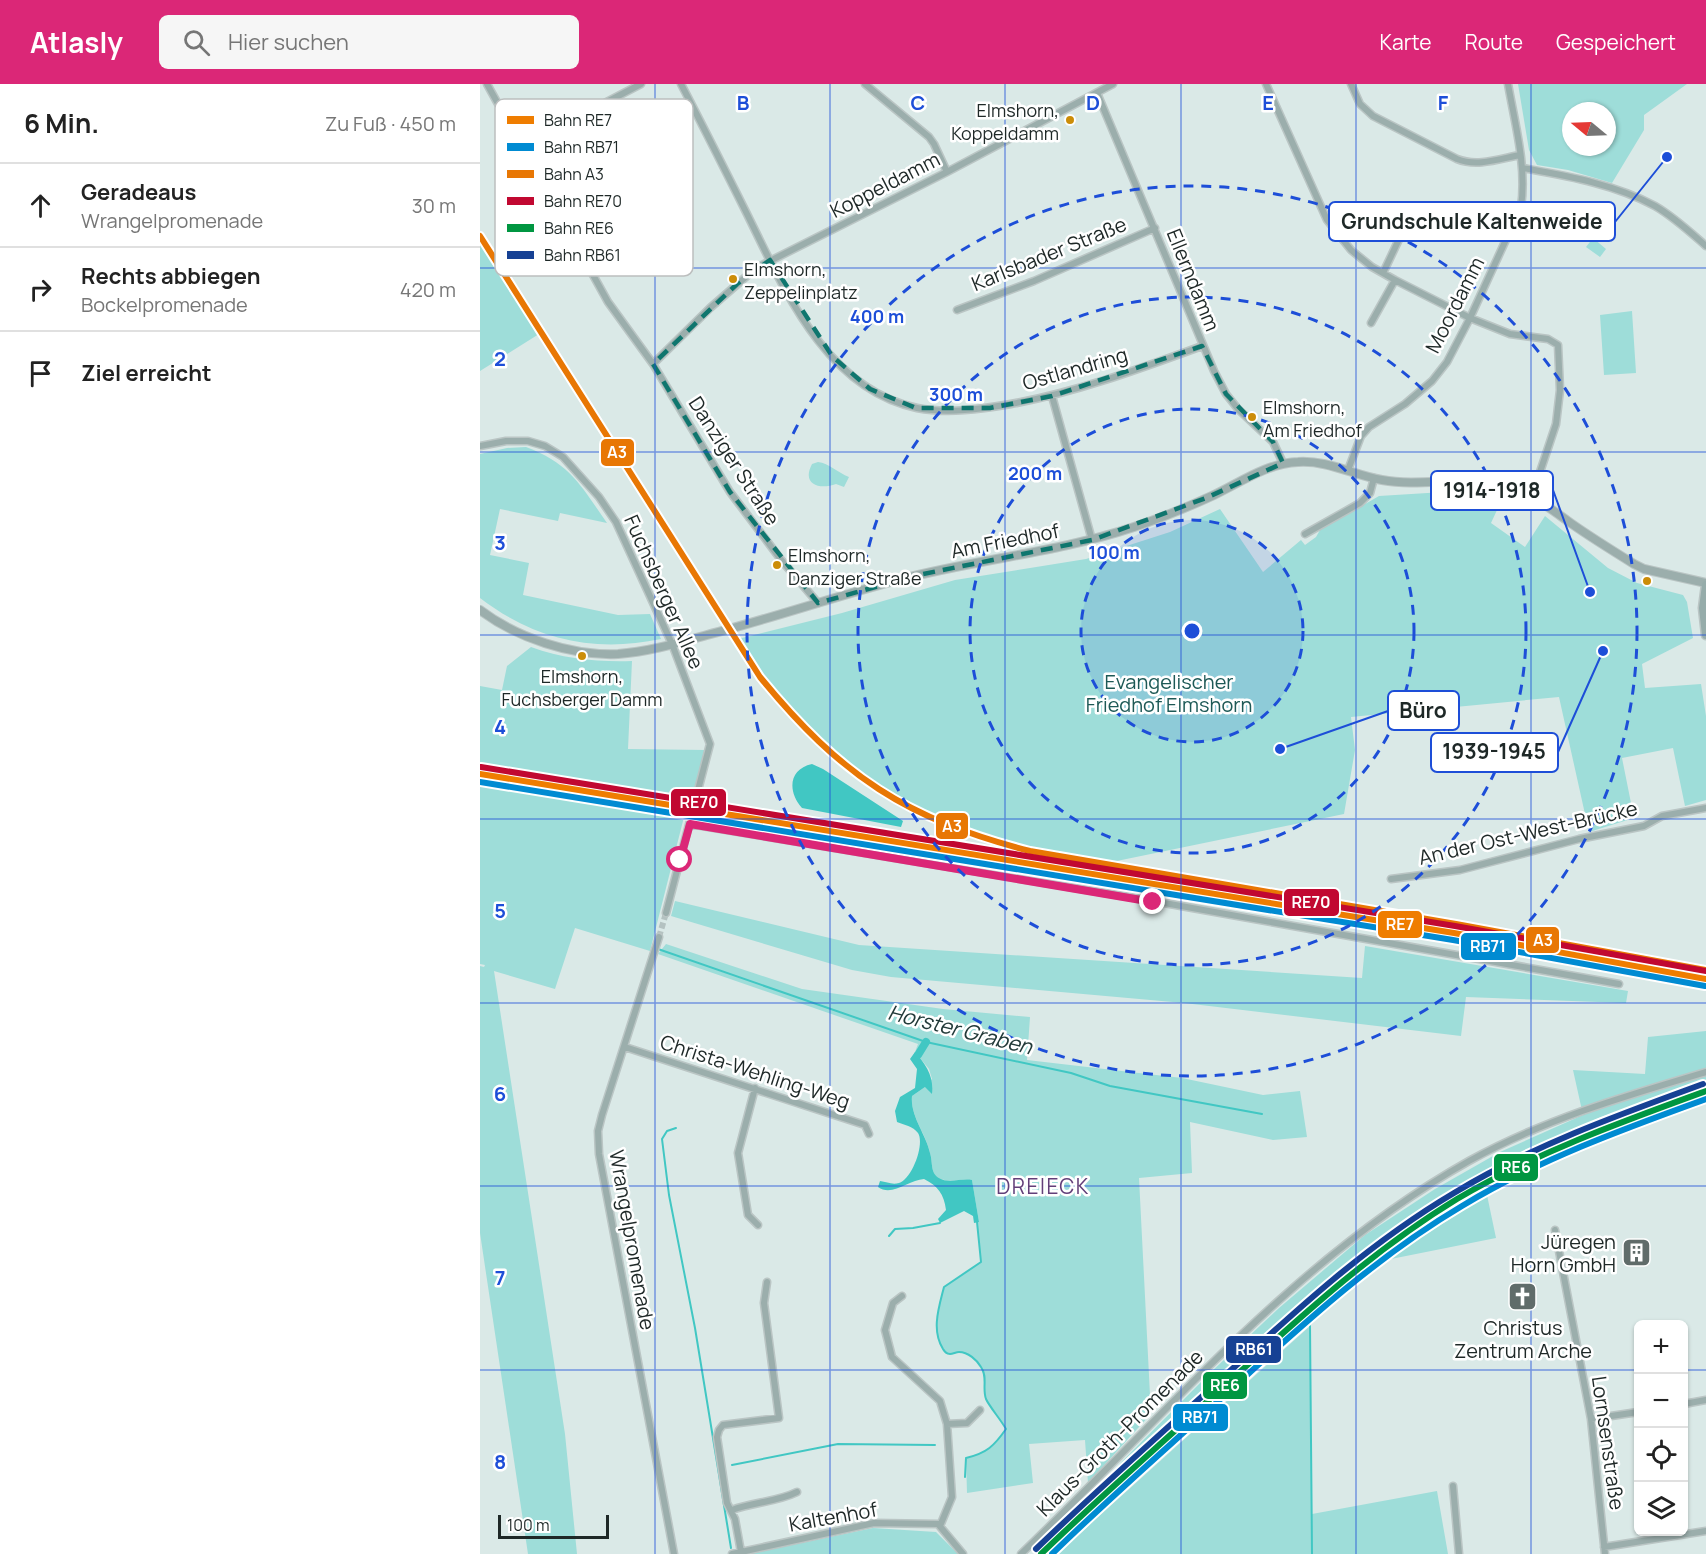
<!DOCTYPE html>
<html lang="de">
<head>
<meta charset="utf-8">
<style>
  :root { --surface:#fff; --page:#f6f6f6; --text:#222; --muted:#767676; --line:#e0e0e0; --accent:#db2777 }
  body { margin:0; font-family:Manrope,sans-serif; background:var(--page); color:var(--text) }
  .controls { position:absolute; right:18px; bottom:18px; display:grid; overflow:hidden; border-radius:9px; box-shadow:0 2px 4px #0004 }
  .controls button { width:54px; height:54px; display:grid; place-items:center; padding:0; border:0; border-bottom:2px solid var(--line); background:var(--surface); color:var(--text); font:30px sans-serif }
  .compass { position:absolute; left:1082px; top:18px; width:54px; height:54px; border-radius:50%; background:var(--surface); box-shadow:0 2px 4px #0004; rotate:289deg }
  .scale { position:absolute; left:18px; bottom:15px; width:111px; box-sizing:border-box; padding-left:6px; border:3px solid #1e2827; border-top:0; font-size:16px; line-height:21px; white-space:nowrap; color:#1e2827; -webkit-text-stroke:4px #fff; paint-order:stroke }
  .stop { position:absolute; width:18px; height:18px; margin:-14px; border:4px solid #db2777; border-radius:50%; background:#fff }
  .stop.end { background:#db2777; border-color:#fff; box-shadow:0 2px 6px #0008 }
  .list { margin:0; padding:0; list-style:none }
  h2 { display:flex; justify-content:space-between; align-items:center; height:78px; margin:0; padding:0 24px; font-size:26px }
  h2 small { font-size:20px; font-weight:400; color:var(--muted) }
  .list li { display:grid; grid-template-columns:39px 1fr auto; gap:18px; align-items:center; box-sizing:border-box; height:84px; padding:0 24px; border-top:2px solid var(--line) }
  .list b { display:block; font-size:22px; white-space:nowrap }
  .list p { margin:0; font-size:20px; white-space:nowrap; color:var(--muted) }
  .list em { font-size:20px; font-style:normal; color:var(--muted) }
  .icon { flex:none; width:33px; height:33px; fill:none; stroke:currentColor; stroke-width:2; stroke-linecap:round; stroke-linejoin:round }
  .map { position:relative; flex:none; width:1226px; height:1470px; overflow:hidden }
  header { display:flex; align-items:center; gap:36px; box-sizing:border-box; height:84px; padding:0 30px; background:var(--accent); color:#fff }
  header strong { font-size:28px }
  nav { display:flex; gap:33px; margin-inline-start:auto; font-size:21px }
  .search { width:420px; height:54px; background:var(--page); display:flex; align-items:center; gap:15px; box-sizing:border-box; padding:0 21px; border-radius:9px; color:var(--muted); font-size:22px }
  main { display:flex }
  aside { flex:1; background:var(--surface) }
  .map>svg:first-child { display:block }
</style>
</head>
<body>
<header>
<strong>Atlasly</strong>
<div class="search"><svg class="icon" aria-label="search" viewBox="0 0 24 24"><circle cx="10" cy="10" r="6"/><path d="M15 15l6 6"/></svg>Hier suchen</div>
<nav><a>Karte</a><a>Route</a><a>Gespeichert</a></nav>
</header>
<main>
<aside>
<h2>6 Min.<small>Zu Fuß · 450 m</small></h2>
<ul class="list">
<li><svg class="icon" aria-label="ahead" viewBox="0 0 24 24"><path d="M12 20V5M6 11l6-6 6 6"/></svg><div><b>Geradeaus</b><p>Wrangelpromenade</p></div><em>30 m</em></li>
<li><svg class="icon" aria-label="right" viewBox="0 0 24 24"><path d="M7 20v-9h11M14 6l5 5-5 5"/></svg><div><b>Rechts abbiegen</b><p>Bockelpromenade</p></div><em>420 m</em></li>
<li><svg class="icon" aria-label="arrive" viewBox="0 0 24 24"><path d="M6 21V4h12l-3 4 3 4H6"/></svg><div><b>Ziel erreicht</b></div></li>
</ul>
</aside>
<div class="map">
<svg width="1226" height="1470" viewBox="0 0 1226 1470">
  <rect width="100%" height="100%" fill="#dae9e7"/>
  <path fill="#9eddd9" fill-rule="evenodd" d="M1038 0H1207L1164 31V46L1132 99 1088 86 1057 81 1049 66ZM1091 27H1127V63H1091Z
    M1113 154 1126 165 1120 173 1106 163Z
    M0 158 59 250 0 287Z
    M1152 227 1156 289 1124 291 1120 231Z
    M46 363C91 380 101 402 127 439L80 429 78 437 20 425 10 471 49 479 43 511 138 531 170 530 181 555C114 569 55 556 0 514V370L27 364Z
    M338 378C349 379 358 389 369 393L364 403 356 400C340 406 321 401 332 380Z
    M996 406 1024 411 1011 439 1045 463 1065 432 1128 484 1157 499 1203 511 1207 518 1213 554 1162 580 1165 604 1221 600 1226 632V716L1205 722 1193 664 1142 674 1154 734 1109 748 1079 613 871 633 875 666 864 730 627 779 585 772 509 755 442 728 382 689 348 663 308 623 283 591 258 555 362 529 475 496 606 475 690 448 740 425 783 488 821 456 825 461 836 453 840 446 899 412Z
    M51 563C84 575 117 578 152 577L148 665 226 666 211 715 0 680V602L22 606 27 582Z
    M0 695 204 733 170 867 95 844 75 905 14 887 85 1350 97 1470H48L0 1149V882L4 883 5 881 0 880Z
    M195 817 379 861 882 894 885 862 1148 907 1146 919 986 913 981 952 704 919 411 893 372 886 191 832Z
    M186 860 322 905 463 925 550 933 547 976 702 994 783 1011 820 1007 827 1053 793 1056 710 1038 712 1089 659 1094 670 1311 679 1321 608 1399 605 1356 549 1360 553 1399 487 1409 486 1374C506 1369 514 1362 526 1345 521 1336 509 1322 506 1315 502 1304 508 1293 501 1283 497 1276 488 1268 479 1268 476 1268 473 1270 470 1270 466 1270 465 1268 463 1265 451 1246 459 1223 464 1203L501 1178 497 1138H499L492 1096C482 1095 467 1099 459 1094 450 1089 453 1078 450 1069 446 1049 430 1032 432 1012L445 1003 452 995 449 985 435 968 438 960 178 870Z
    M1226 947V998L1121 1033 1061 1061 1004 1090 891 1163 795 1244 567 1453 729 1290 799 1224 885 1151 955 1105 1020 1068 1103 1031 1093 986 1165 990 1168 953Z
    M1007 1111 1016 1154 906 1176Z
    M830 1242 832 1430 957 1407 968 1470H577Z
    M393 1444 456 1448 478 1470H269Z"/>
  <path fill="#41c7c3" d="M332 680 343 685 423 737 421 743 322 724C307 707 309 685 332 680Z
    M435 968C446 981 454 992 452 1010L445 1003 432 1012C430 1032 446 1050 450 1069 453 1078 450 1089 459 1094 468 1100 482 1094 492 1096L499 1138 494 1139 493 1132 484 1127 460 1139 458 1135 466 1126C464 1110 458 1102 444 1095 429 1096 412 1113 398 1103L400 1097C407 1098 412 1101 419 1099 432 1095 445 1060 438 1049 433 1042 424 1041 417 1038L415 1027 420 1013 435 1004 437 985 430 975Z"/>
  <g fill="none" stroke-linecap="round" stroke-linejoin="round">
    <path stroke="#41c7c3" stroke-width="2" d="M178 865 446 958 591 989 630 1002 782 1030
      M196 1044 187 1047 182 1055 189 1111 215 1244 251 1464
      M409 1152 415 1145 433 1144 460 1139
      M830 1242 832 1470
      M252 1381 358 1360 455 1361
      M485 1393 486 1374C507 1369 514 1362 526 1345 521 1336 509 1322 506 1315 502 1304 508 1293 501 1283 497 1276 488 1268 479 1268 476 1268 473 1270 470 1270 466 1270 465 1268 463 1265 451 1246 459 1223 464 1203L501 1178 497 1138"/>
    <path stroke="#41c7c3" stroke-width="8" d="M438 971 446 958"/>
    <path stroke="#b4c2c1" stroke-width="6" stroke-dasharray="6 3" stroke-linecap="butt" d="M179 853 186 829"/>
    <defs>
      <path id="minor" d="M7 0 128 218 173 280 250 408 302 477 338 519
        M201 0C223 42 244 84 265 126 302 200 344 305 437 324 468 330 501 325 531 320 597 308 659 285 722 262
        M385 0 449 53 454 60 467 88
        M786 0 847 136 871 166 892 183 915 196 990 234 1030 250 1068 255 1078 261 1080 306 1076 340 1052 412
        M871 0 880 20 893 32 977 75C997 83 1019 75 1040 71
        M617 9 734 287 746 310 758 325 793 358 803 379
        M98 33 161 0
        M1043 84C1087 92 1135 100 1175 122 1194 133 1210 148 1226 162
        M903 189 922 149
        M477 226 554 197 675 144
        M891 239 915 196
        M173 280 230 224 276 184 467 88 633 0
        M572 312 612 456
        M0 362 26 357H48L65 362 83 373 119 413 136 438 192 560 230 660 186 829
        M868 386 881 352 889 343 925 320 952 297 967 278 990 234 1041 123C1047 83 1035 40 1028 0
        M825 450 880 419 890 409 894 394
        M210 740 673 817 1139 900
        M911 795 980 786 1099 755 1164 742 1182 732 1226 724
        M179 853 122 1031 118 1047 119 1070 194 1470
        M145 963 385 1041 389 1050
        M275 1004 258 1069 268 1131 278 1141
        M1075 1146 1111 1335 1125 1470
        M422 1212 413 1219 405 1246 412 1273 460 1317 467 1340 472 1413 460 1442
        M1204 1320 1226 1316
        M1111 1335 1158 1328
        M467 1340 487 1339 500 1326
        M973 1402 979 1470
        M252 1426C273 1418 297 1418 317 1408
        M1124 1463 1226 1447
        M261 1468 255 1435 247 1419 237 1353 239 1346 243 1341 299 1334 284 1219 287 1198
        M252 1470 394 1439 458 1440 483 1470
        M541 1470C684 1333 814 1175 989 1077 1063 1036 1145 1012 1226 988"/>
      <path id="tertiary" d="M0 526C37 554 91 572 138 570 168 568 198 559 227 551 293 534 356 512 422 495 499 475 579 468 654 443 681 434 708 423 734 411 761 398 788 379 818 378 848 376 873 391 902 396 940 403 979 392 1018 399 1046 405 1068 423 1092 440 1112 454 1133 467 1154 480L1164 485 1226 499"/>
      <path id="secondary" d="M1226 501 1223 524 1226 551"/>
    </defs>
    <use href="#minor" stroke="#bac5c4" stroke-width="9"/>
    <use href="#tertiary" stroke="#bac5c4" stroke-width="10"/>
    <use href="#secondary" stroke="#bac5c4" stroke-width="11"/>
    <use href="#minor" stroke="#9baeac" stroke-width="6"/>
    <use href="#tertiary" stroke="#9baeac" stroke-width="8"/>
    <use href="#secondary" stroke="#96acaa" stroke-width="8"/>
    <defs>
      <path id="rail-1" d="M0 690 974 849 1226 895"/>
      <path id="rail-2" d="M0 698 973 856 1225 902
        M572 1470C628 1415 687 1364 745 1311 820 1243 894 1174 982 1122 1058 1076 1143 1045 1226 1015"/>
      <path id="rail-3" d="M0 152 280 593C361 692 426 735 550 767L976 840 1226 886"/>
      <path id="rail-4" d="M1 683 975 842 1226 887"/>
      <path id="rail-5" d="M561 1470C620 1413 681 1360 741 1305 816 1237 890 1168 977 1115 1055 1069 1141 1038 1226 1007"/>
      <path id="rail-6" d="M556 1465C615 1408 676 1354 737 1299 812 1230 886 1161 974 1109 1052 1062 1138 1031 1223 1000"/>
    </defs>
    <use href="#rail-1" stroke="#fff" stroke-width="10"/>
    <use href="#rail-2" stroke="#fff" stroke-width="10"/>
    <use href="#rail-3" stroke="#fff" stroke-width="10"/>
    <use href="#rail-4" stroke="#fff" stroke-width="10"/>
    <use href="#rail-5" stroke="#fff" stroke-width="10"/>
    <use href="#rail-6" stroke="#fff" stroke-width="10"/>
    <use href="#rail-1" stroke="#ef7d00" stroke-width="6"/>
    <use href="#rail-2" stroke="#008bd2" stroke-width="6"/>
    <use href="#rail-3" stroke="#e87704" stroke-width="6"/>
    <use href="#rail-4" stroke="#c10831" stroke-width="6"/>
    <use href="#rail-5" stroke="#009641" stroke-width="6"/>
    <use href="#rail-6" stroke="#164194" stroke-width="6"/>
  </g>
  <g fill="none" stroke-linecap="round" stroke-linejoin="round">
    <path stroke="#db2777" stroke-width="8" d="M200 776 210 740 673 818"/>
  </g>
  <path fill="none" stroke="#0f766e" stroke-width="4.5" stroke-dasharray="12 8" stroke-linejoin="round" d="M290 176 352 272 390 305 436 324H510L572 312 722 262 746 310 793 358 803 379 726 414 612 456 438 491 338 519 250 408 173 280 257 200Z"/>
  <path fill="none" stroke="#1d4ed8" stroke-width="1.5" stroke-opacity="0.55" d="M175 0V1470M350 0V1470M525 0V1470M701 0V1470M876 0V1470M1051 0V1470M0 184H1226M0 368H1226M0 551H1226M0 735H1226M0 919H1226M0 1102H1226M0 1286H1158M1204 1286H1226"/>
  <circle cx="712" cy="547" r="111" fill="#1d4ed8" fill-opacity=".12"/>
  <g fill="none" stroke="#1d4ed8" stroke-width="3" stroke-dasharray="10 8">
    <circle cx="712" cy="547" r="111"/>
    <circle cx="712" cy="547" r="222"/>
    <circle cx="712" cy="547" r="334"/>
    <circle cx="712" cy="547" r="445"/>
  </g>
  <defs>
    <symbol id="building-square" viewBox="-11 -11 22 22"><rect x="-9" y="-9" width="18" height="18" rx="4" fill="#606c6a" stroke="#fff"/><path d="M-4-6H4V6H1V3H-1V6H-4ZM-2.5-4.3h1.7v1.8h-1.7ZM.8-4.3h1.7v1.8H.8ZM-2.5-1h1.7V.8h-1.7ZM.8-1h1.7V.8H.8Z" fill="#fff"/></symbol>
    <symbol id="church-square" viewBox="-11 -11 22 22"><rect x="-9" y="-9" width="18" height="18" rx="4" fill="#606c6a" stroke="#fff"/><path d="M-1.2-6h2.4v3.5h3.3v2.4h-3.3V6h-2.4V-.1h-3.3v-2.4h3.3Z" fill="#fff"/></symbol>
  </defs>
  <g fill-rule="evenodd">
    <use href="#building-square" x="1140" y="1152" width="33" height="33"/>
    <use href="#church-square" x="1026" y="1196" width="33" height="33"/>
  </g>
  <g fill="#cc8d08" stroke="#fff" stroke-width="2">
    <circle cx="590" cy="36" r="5"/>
    <circle cx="253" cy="195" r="5"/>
    <circle cx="772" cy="333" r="5"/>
    <circle cx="297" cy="481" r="5"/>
    <circle cx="1167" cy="497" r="5"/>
    <circle cx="102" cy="572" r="5"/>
  </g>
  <g text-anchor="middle" stroke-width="5" stroke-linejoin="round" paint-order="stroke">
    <g font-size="18" fill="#1e2827" stroke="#fff" text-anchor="start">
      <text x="579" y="33" text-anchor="end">Elmshorn,<tspan x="579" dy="23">Koppeldamm</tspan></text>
      <text x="264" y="192">Elmshorn,<tspan x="264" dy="23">Zeppelinplatz</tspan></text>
      <text x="783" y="330">Elmshorn,<tspan x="783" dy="23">Am Friedhof</tspan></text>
      <text x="308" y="478">Elmshorn,<tspan x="308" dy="23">Danziger Straße</tspan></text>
      <text x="102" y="599" text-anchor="middle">Elmshorn,<tspan x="102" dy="23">Fuchsberger Damm</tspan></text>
    </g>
    <g font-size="20" fill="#1e2827" stroke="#fff">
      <text transform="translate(405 101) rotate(-27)" y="7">Koppeldamm</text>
      <text transform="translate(569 170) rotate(-22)" y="7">Karlsbader Straße</text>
      <text transform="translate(713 196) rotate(68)" y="7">Ellerndamm</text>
      <text transform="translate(975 221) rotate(-63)" y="7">Moordamm</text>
      <text transform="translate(595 285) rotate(-16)" y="7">Ostlandring</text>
      <text transform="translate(254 377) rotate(57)" y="7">Danziger Straße</text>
      <text transform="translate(525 457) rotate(-11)" y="7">Am Friedhof</text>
      <text transform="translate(184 508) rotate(66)" y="7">Fuchsberger Allee</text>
      <text transform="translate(1048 749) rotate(-13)" y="7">An der Ost-West-Brücke</text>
      <text transform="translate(275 988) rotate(18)" y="7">Christa-Wehling-Weg</text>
      <text transform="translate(152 1156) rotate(80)" y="7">Wrangelpromenade</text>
      <text transform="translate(640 1349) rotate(-45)" y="7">Klaus-Groth-Promenade</text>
      <text transform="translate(1128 1359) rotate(82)" y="7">Lornsenstraße</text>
      <text transform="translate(353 1433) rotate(-10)" y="7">Kaltenhof</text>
    </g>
    <g font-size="20" fill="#1d5956" stroke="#fff">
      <text x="689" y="605">Evangelischer<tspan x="689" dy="23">Friedhof Elmshorn</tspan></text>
    </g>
    <g font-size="20" fill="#1e2827" stroke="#fff" text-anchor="end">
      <text x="1136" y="1165">Jüregen<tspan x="1136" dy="23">Horn GmbH</tspan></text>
      <text x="1043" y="1251" text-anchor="middle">Christus<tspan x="1043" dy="23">Zentrum Arche</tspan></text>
    </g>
    <g font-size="21" font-style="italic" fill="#223a39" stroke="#fff">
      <text transform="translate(480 946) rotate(14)" y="7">Horster Graben</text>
    </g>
    <g font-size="21" letter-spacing="1.5" fill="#623f79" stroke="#fff">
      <text x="563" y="1110">DREIECK</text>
    </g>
  </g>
  <rect x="15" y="15" width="198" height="177" rx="9" fill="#fff" stroke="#bcbebe" stroke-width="1.5"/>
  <rect x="27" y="32" width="27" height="8" fill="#ef7d00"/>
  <rect x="27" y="59" width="27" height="8" fill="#008bd2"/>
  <rect x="27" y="86" width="27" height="8" fill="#e87704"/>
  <rect x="27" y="113" width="27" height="8" fill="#c10831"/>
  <rect x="27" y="140" width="27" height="8" fill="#009641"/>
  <rect x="27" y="167" width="27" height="8" fill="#164194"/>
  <g font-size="16" fill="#1e2827">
    <text x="64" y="42">Bahn RE7</text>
    <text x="64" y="69">Bahn RB71</text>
    <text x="64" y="96">Bahn A3</text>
    <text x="64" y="123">Bahn RE70</text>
    <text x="64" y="150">Bahn RE6</text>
    <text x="64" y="177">Bahn RB61</text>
  </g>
  <g font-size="20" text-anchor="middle" font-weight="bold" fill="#1d4ed8" stroke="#fff" stroke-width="5" stroke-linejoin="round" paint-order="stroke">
    <text x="263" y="26">B</text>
    <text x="438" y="26">C</text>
    <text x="613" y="26">D</text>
    <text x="788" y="26">E</text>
    <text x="963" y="26">F</text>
    <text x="20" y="282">2</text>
    <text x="20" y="466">3</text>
    <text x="20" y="650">4</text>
    <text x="20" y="834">5</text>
    <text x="20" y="1017">6</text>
    <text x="20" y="1201">7</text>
    <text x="20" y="1385">8</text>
  </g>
  <circle cx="712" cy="547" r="9" fill="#1d4ed8" stroke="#fff" stroke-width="3"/>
  <g font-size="18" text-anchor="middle" font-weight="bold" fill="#1d4ed8" stroke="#fff" stroke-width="5" stroke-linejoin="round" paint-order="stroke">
    <text x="397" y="239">400 m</text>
    <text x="476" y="317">300 m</text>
    <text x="555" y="396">200 m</text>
    <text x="634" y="475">100 m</text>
  </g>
  <path fill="none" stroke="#1d4ed8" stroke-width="2" d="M1187 73L1135 138M1110 508L1073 406M800 665L908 627M1123 567L1078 668"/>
  <g fill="#1d4ed8" stroke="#fff" stroke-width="2">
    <circle cx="1187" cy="73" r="6"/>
    <circle cx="1110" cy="508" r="6"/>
    <circle cx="800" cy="665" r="6"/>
    <circle cx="1123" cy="567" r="6"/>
  </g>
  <g fill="#fff" stroke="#1d4ed8" stroke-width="2">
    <rect x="849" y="118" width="286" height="39" rx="6"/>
    <rect x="951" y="387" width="122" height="39" rx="6"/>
    <rect x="908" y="607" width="71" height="39" rx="6"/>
    <rect x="951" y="649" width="127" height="39" rx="6"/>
  </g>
  <g font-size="21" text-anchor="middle" font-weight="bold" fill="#1e2827">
    <text x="992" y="145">Grundschule Kaltenweide</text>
    <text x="1012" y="414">1914-1918</text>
    <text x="943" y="634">Büro</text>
    <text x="1014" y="675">1939-1945</text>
  </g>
  <g stroke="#fff" stroke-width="2">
    <rect x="120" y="354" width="35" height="29" rx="6" fill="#e87704"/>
    <rect x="190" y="704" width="57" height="29" rx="6" fill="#c10831"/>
    <rect x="455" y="728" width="34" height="28" rx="6" fill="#e87704"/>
    <rect x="803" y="804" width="57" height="29" rx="6" fill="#c10831"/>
    <rect x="897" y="826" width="46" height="29" rx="6" fill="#ef7d00"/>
    <rect x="1045" y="842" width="35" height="28" rx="6" fill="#e87704"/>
    <rect x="980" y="848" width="57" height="29" rx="6" fill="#008bd2"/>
    <rect x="1013" y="1069" width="46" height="29" rx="6" fill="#009641"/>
    <rect x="745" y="1251" width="57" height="29" rx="6" fill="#164194"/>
    <rect x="722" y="1287" width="46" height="29" rx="6" fill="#009641"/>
    <rect x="692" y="1319" width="57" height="29" rx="6" fill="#008bd2"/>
  </g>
  <g font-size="16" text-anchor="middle" font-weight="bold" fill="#fff">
    <text x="137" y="374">A3</text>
    <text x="219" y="724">RE70</text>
    <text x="472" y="748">A3</text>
    <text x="831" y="824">RE70</text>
    <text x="920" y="846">RE7</text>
    <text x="1063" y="862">A3</text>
    <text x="1008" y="868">RB71</text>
    <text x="1036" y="1089">RE6</text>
    <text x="774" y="1271">RB61</text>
    <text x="745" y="1307">RE6</text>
    <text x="720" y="1339">RB71</text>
  </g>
</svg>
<div class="controls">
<button>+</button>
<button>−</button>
<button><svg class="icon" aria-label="locate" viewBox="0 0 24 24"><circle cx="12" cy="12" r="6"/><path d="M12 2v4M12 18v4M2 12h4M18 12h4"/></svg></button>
<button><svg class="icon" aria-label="layers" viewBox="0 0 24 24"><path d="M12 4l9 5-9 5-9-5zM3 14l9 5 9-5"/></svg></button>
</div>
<svg class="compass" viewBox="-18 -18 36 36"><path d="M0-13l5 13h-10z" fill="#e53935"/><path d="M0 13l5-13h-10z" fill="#767676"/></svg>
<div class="scale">100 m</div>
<div class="stop" style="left:200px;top:776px"></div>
<div class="stop end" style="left:673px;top:818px"></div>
</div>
</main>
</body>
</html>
